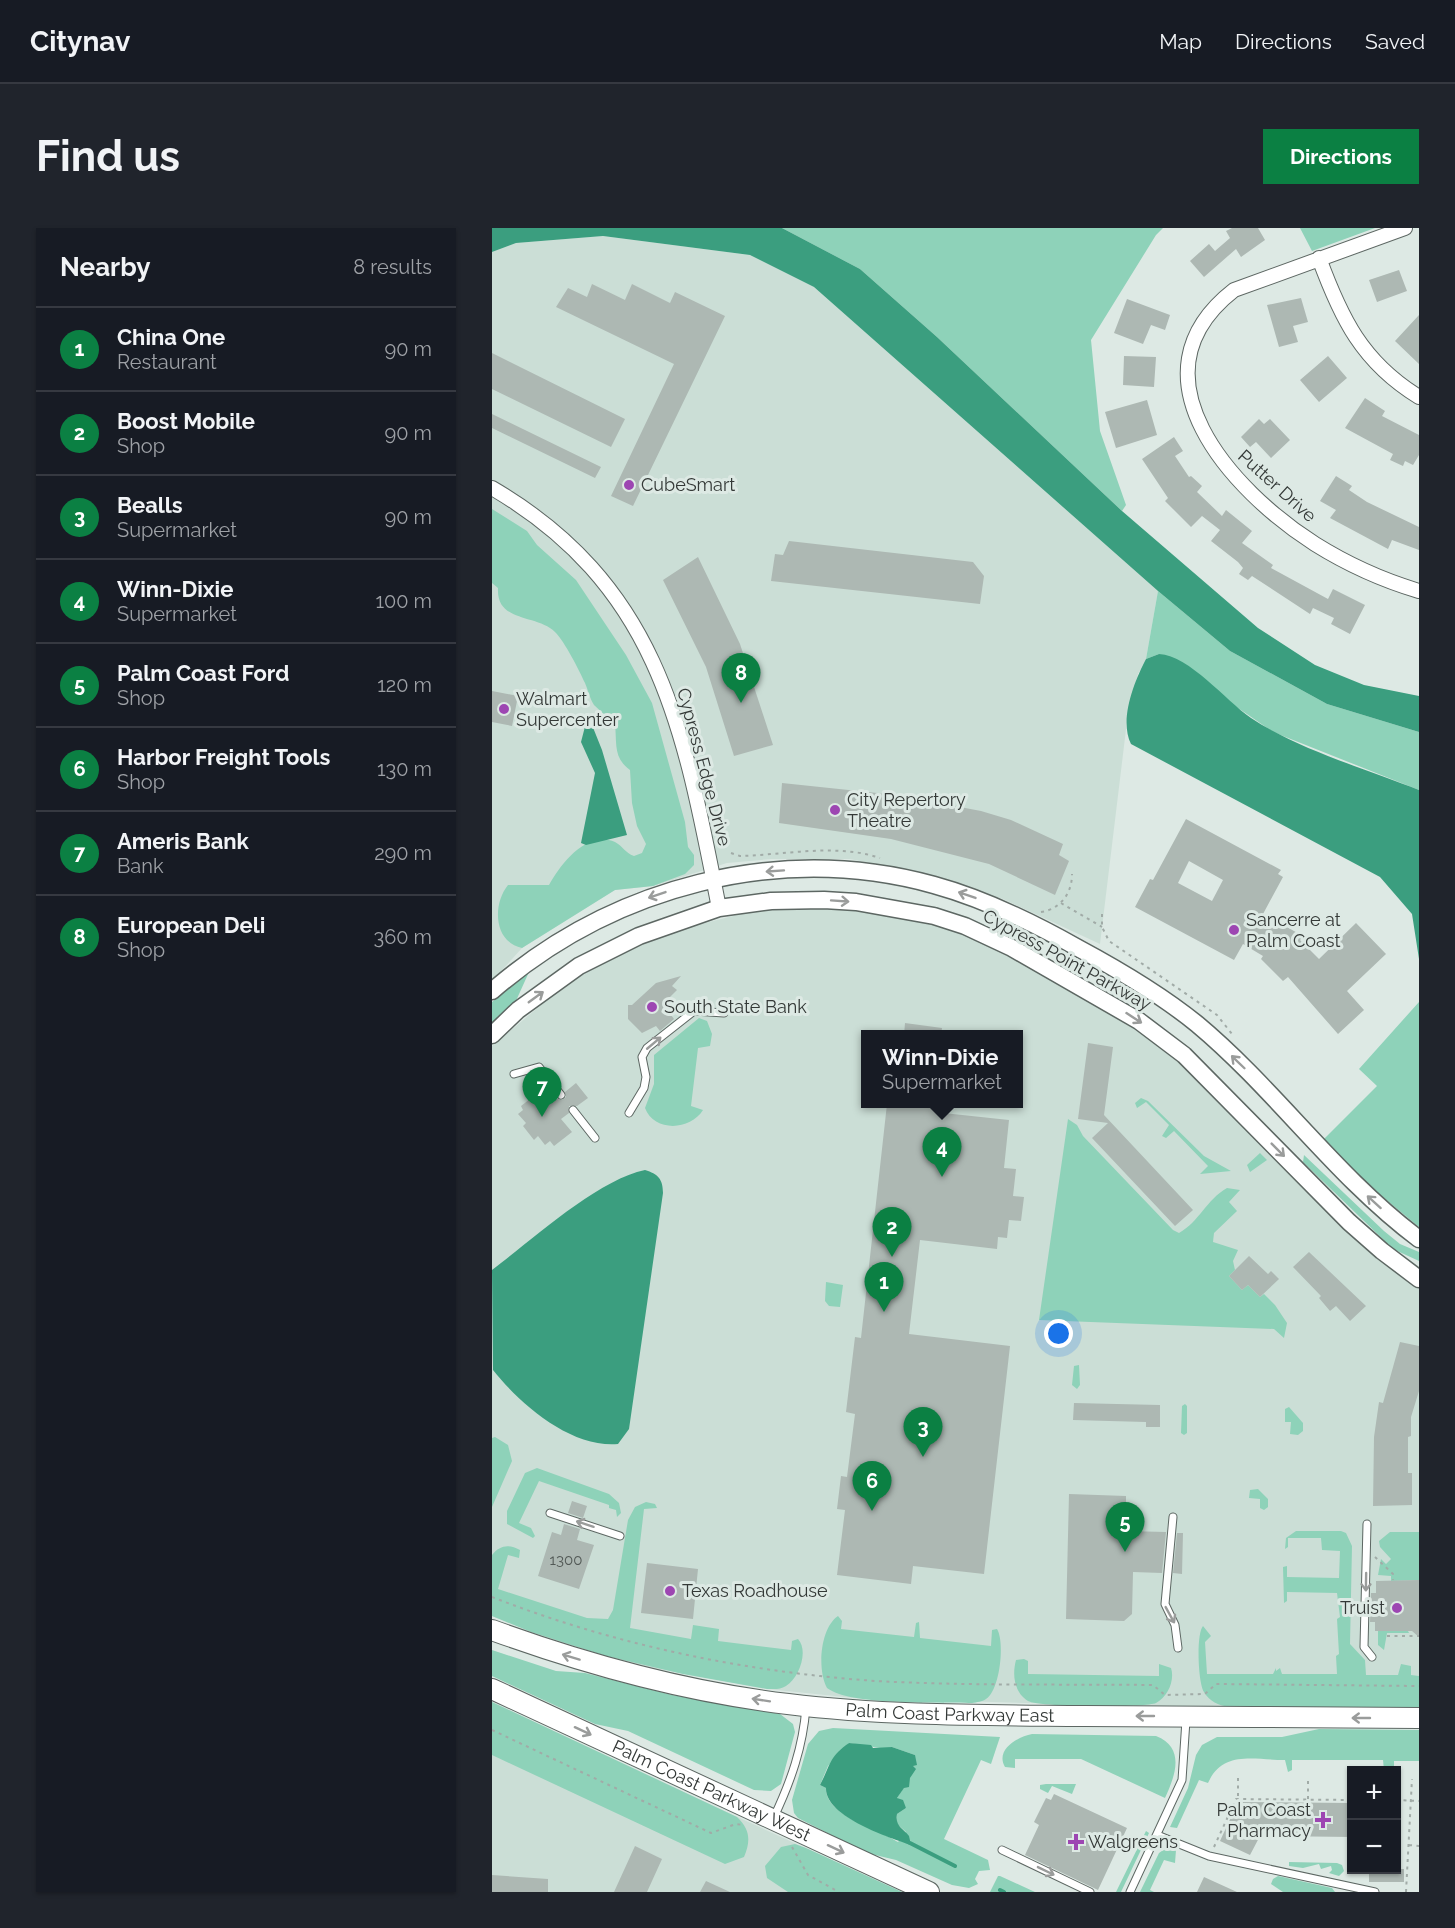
<!DOCTYPE html>
<html lang="en">
<head>
<meta charset="utf-8">
<style>
  :root { --surface:#171b24; --page:#20242c; --text:#f1f3f6; --muted:#9ea1a6; --line:#363941; --accent:#0b8043 }
  body { margin:0; font-family:Raleway,sans-serif; background:var(--page); color:var(--text) }
  .controls { position:absolute; right:18px; bottom:18px; display:grid; overflow:hidden; border-radius:0px; box-shadow:0 2px 4px #0004 }
  .controls button { width:54px; height:54px; display:grid; place-items:center; padding:0; border:0; border-bottom:2px solid var(--line); background:var(--surface); color:var(--text); font:30px sans-serif }
  .you { position:absolute; left:567px; top:1106px; width:21px; height:21px; margin:-15px; border:4px solid #fff; border-radius:50%; background:#1a73e8; box-shadow:0 0 0 9px #1a73e833 }
  .badge { display:grid; place-items:center; width:39px; height:39px; border-radius:50%; background:var(--accent); color:#fff; font-size:20px; font-weight:700 }
  .pin { position:absolute; translate:-50% -50px; filter:drop-shadow(0 2px 3px #0008) }
  .pin::after { content:''; position:absolute; top:32px; width:21px; height:18px; background:inherit; clip-path:polygon(0 0,100% 0,50% 100%) }
  .popup { position:absolute; left:369px; top:802px; width:162px; height:78px; box-sizing:border-box; display:grid; place-content:center; border-radius:0px; background:var(--surface); filter:drop-shadow(0 2px 4px #0005); font-size:20px; white-space:nowrap; color:var(--muted) }
  .popup b { font-size:22px; color:var(--text) }
  .popup::after { content:''; position:absolute; left:50%; top:100%; margin-left:-12px; border:12px solid transparent; border-top-color:var(--surface) }
  .list { margin:0; padding:0; list-style:none }
  h2 { display:flex; justify-content:space-between; align-items:center; height:78px; margin:0; padding:0 24px; font-size:26px }
  h2 small { font-size:20px; font-weight:400; color:var(--muted) }
  .list li { display:grid; grid-template-columns:39px 1fr auto; gap:18px; align-items:center; box-sizing:border-box; height:84px; padding:0 24px; border-top:2px solid var(--line) }
  .list b { display:block; font-size:22px; white-space:nowrap }
  .list p { margin:0; font-size:20px; white-space:nowrap; color:var(--muted) }
  .list em { font-size:20px; font-style:normal; color:var(--muted) }
  .map { position:relative; flex:none; width:927px; height:1664px; overflow:hidden; border-radius:0px }
  header { display:flex; align-items:center; gap:36px; box-sizing:border-box; height:84px; padding:0 30px; background:var(--surface); border-bottom:2px solid var(--line) }
  header strong { font-size:28px }
  nav { display:flex; gap:33px; margin-inline-start:auto; font-size:21px }
  .intro { display:flex; align-items:center; justify-content:space-between; box-sizing:border-box; height:144px; padding:0 36px }
  h1 { margin:0; font-size:42px }
  .button { padding:15px 27px; border-radius:0px; background:var(--accent); color:#fff; font-size:21px; font-weight:700 }
  main { display:flex; gap:36px; padding:0 36px }
  aside { flex:1; background:var(--surface); border-radius:0px; box-shadow:0 2px 4px #0004 }
  .map>svg:first-child { display:block }
</style>
</head>
<body>
<header>
<strong>Citynav</strong>
<nav><a>Map</a><a>Directions</a><a>Saved</a></nav>
</header>
<div class="intro"><h1>Find us</h1><a class="button">Directions</a></div>
<main>
<aside>
<h2>Nearby<small>8 results</small></h2>
<ul class="list">
<li><span class="badge">1</span><div><b>China One</b><p>Restaurant</p></div><em>90 m</em></li>
<li><span class="badge">2</span><div><b>Boost Mobile</b><p>Shop</p></div><em>90 m</em></li>
<li><span class="badge">3</span><div><b>Bealls</b><p>Supermarket</p></div><em>90 m</em></li>
<li><span class="badge">4</span><div><b>Winn-Dixie</b><p>Supermarket</p></div><em>100 m</em></li>
<li><span class="badge">5</span><div><b>Palm Coast Ford</b><p>Shop</p></div><em>120 m</em></li>
<li><span class="badge">6</span><div><b>Harbor Freight Tools</b><p>Shop</p></div><em>130 m</em></li>
<li><span class="badge">7</span><div><b>Ameris Bank</b><p>Bank</p></div><em>290 m</em></li>
<li><span class="badge">8</span><div><b>European Deli</b><p>Shop</p></div><em>360 m</em></li>
</ul>
</aside>
<div class="map">
<svg width="927" height="1664" viewBox="0 0 927 1664">
  <rect width="100%" height="100%" fill="#dde9e4"/>
  <path fill="#cbded6" fill-rule="evenodd" d="M111 8 258 27 322 59 666 363 654 431 646 446 636 485 608 716 511 671 434 646 358 631H279L235 635 161 658 123 662 30 720 0 753V24L24 15Z
    M322 678 367 681 461 701 504 720 629 789 693 837 915 1052 927 1060V1480L640 1478 362 1470 275 1461 156 1439 72 1415 0 1388V818L73 757 142 717 193 700 261 683ZM374 806H526V876H374Z
    M0 1474 239 1586 410 1664H0Z"/>
  <path fill="#8ed2b9" fill-rule="evenodd" d="M290 0H671L664 7 599 112 608 203 634 277 630 283 445 109 368 41Z
    M808 0H883L820 23Z
    M0 281 35 303 45 317 84 352 134 427 160 475 193 594 196 619 202 627V637L193 646 161 658 123 662 30 720C2 714 0 677 16 657H57C68 637 95 601 123 614 131 618 133 625 142 628L150 625 154 616 145 598 140 575 138 542C121 530 125 515 123 496 116 489 108 483 102 477 98 471 96 462 93 455 87 442 73 414 63 404 45 386 4 395 6 360L0 355Z
    M666 363 738 423 835 476 927 504V562L781 504 667 426 654 431Z
    M37 744 23 775 0 797V774Z
    M927 774V999L881 961 831 912 885 858 867 841Z
    M207 790 215 793 220 806 218 818 206 820 199 878 211 882C198 903 162 904 153 880L162 856V827Z
    M649 870 656 873 712 928 739 943 708 946 716 938 682 903 674 910 670 908 677 897 654 874 645 880 643 875Z
    M576 891 585 897 591 908 681 1002 687 1005C707 994 715 971 735 960L748 962 737 974 745 983 722 1005 721 1014 746 1022 741 1033 743 1042 737 1048 750 1062 756 1057 768 1069 772 1066 783 1077 795 1095 792 1110 782 1101 547 1092Z
    M768 925 775 932 758 944 755 937Z
    M812 927 892 1003 908 1016 927 1024V1033L901 1021 811 934Z
    M334 1054 351 1057 348 1079 337 1078 333 1073Z
    M587 1137 588 1157 585 1161 580 1157 582 1138Z
    M693 1176 695 1178V1205L692 1207 689 1205 690 1178Z
    M797 1179 811 1195V1203L806 1207 798 1206 799 1194H793V1181Z
    M3 1209 16 1217 20 1233 0 1279V1210Z
    M45 1240 117 1266 127 1275 129 1285 125 1289 124 1282 117 1280V1277L47 1253 27 1295 39 1300 43 1308 41 1310 15 1296V1283L33 1245Z
    M766 1261 776 1271V1279L772 1282 768 1280V1271L757 1270 758 1262Z
    M154 1274 163 1276 165 1280 152 1281 138 1400 199 1411 201 1397 227 1401 226 1413 299 1422 300 1413 306 1411C317 1423 307 1450 294 1458 288 1462 282 1461 275 1461L191 1446 114 1428 39 1404 0 1388V1327C8 1317 17 1316 28 1322L27 1330 16 1327 6 1361 95 1390 116 1391 121 1382 136 1292 143 1279Z
    M804 1303H849L854 1305 860 1318 858 1416 873 1432 874 1447H906L909 1436 919 1438V1447L927 1448V1480L737 1479C726 1477 718 1474 712 1464 706 1455 704 1406 711 1398L719 1408 713 1414 715 1446H781L784 1440V1443L788 1440 790 1446H845L844 1428 847 1426 845 1391 848 1389 845 1365 795 1364V1373L792 1375 791 1339 795 1338V1349L847 1350 848 1323 830 1322 829 1310H796V1319L793 1321 794 1310Z
    M898 1304H927V1352L899 1353V1348L886 1347 889 1331 894 1336 899 1331 888 1319 887 1313Z
    M346 1388 350 1393 349 1401 422 1409 424 1395 427 1394 428 1410 499 1418 500 1402 505 1401C513 1414 508 1462 494 1471 490 1474 485 1474 480 1475 448 1474 358 1478 335 1460 325 1442 328 1400 346 1388Z
    M886 1403H916L917 1405H895L892 1422 886 1417Z
    M0 1422 64 1443 93 1445 180 1467 288 1486 301 1496 303 1504 289 1556 279 1563 262 1562 136 1503 103 1496 0 1448Z
    M532 1431 536 1433V1446L667 1448V1436L679 1440C683 1452 676 1469 664 1475 652 1480 545 1479 536 1473 522 1464 520 1447 524 1432Z
    M0 1474 245 1589C258 1601 259 1613 252 1629L233 1636 0 1527Z
    M341 1500 508 1509 499 1536 489 1532 452 1611 496 1632 498 1642 487 1643 483 1651 486 1656 477 1660 460 1657 404 1632 375 1625 306 1590 302 1585 300 1572 316 1516 327 1503ZM357 1515 394 1521 400 1519 423 1527 418 1550 405 1570 414 1580 405 1586V1596L414 1604 406 1614C388 1602 333 1588 334 1560L328 1557 336 1538Z
    M827 1501 927 1502V1533H902V1542H892L891 1532H800V1542L796 1544 793 1532C761 1532 731 1522 716 1555L707 1552 685 1600 678 1599 696 1560 704 1527 710 1517 725 1509H790Z
    M540 1506 664 1508C694 1520 683 1548 673 1570L589 1531H523V1540L513 1539C503 1522 525 1509 540 1506Z
    M554 1556H584L580 1566 560 1558 556 1565 548 1561V1557Z
    M654 1603 657 1605 629 1664H624Z
    M303 1616 314 1620 410 1664H296L275 1650 273 1638 289 1619Z
    M677 1618 684 1622 683 1635 672 1632 658 1662 662 1664H648L667 1625Z
    M797 1634 845 1635 850 1637 852 1643 847 1648 837 1645 840 1642 839 1638 829 1641 827 1636 811 1640 797 1638Z
    M506 1648H508L543 1664H498Z
    M786 1648 840 1660 843 1664H791L779 1656 781 1651Z"/>
  <path fill="#3b9e7f" d="M0 0H290L368 41 445 109 630 283 766 400 823 437 872 457 927 468V504L835 476 738 423 666 363 322 59 258 27 111 8 24 15 0 24Z
    M667 426C698 428 733 472 759 490 806 521 874 541 927 562V731L920 686 888 649 639 516C627 492 642 454 654 431Z
    M96 487 110 522 135 607 94 617 89 615 103 545 89 514Z
    M153 942C166 946 171 951 171 965L137 1201 126 1216C79 1220 29 1177 1 1142L0 1042C40 1012 105 952 153 942Z
    M357 1515 379 1517 381 1520 400 1519 423 1527 425 1537 421 1538 424 1541 418 1550 417 1559 412 1560 405 1570 411 1572 414 1580 405 1586C403 1599 411 1600 417 1608L419 1617C399 1610 333 1589 334 1560L328 1557C339 1536 337 1529 357 1515Z"/>
  <g fill="none" stroke-linecap="round" stroke-linejoin="round">
    <path stroke="#3b9e7f" stroke-width="4" d="M418 1615 463 1638
      M508 1662 512 1664"/>
  </g>
  <path fill="#adb8b3" fill-rule="evenodd" d="M740 0H766L773 12 749 29 744 21 712 49 698 33 717 16 723 23 738 10 734 3Z
    M907 42 915 63 885 74 877 52Z
    M100 56 133 72 140 56 178 75 183 64 233 88 141 278 119 268 182 136 64 79 76 60 95 69Z
    M809 70 816 94 801 98 806 114 787 119 775 77Z
    M635 71 678 87 673 102 659 97 651 116 622 105Z
    M927 87V136L903 113Z
    M0 125 133 191 119 219 0 161Z
    M632 128 664 129 662 159 631 157Z
    M836 128 855 150 827 174 808 152Z
    M873 170 893 183 890 188 927 207V227L921 237 913 233 911 238 898 232 901 226 853 200Z
    M655 172 665 207 624 220 613 184Z
    M0 186 109 239 103 250 0 200Z
    M767 191 772 196 778 191 798 212 779 230 764 214 758 219 749 209Z
    M682 209 691 223 683 228 697 249 699 248 710 258 705 264 730 288 734 282 760 303 750 315 781 337 779 340 836 371 841 361 873 377 858 406 839 396 842 390 821 380 818 386 760 348 756 352 747 346 751 340 746 334 719 313 728 302 710 288 699 299 673 273 676 270 650 231Z
    M844 248 860 258 857 262 875 274 927 299V322L900 312 896 321 838 290 844 282 828 273Z
    M297 313 481 334 492 348 488 376 279 353 283 326 291 327Z
    M206 329 248 416 281 517 242 528 214 439 171 352Z
    M0 463 26 468 20 498 0 494Z
    M290 555 404 567 489 583 519 592 571 616 567 627 577 633 563 667 497 636 399 611 287 595Z
    M694 591 789 642 786 646 791 649 771 686 811 708 808 712 827 731 864 695 894 726 855 763 872 782 846 806 796 749 791 753 769 731 771 728 751 716 742 732 643 679 658 651 661 652ZM697 633 731 652 720 673 686 655Z
    M189 748 180 758 185 762 177 770 187 775 179 787 182 791 168 803 164 798 150 805 136 791V777H140L164 755Z
    M413 795 450 800 449 807H412Z
    M596 815 621 819 612 887 701 982 683 998 600 910 616 895 586 891Z
    M84 855 96 870 85 878H77V885L69 891 80 904 62 918 58 913 53 917 46 908 42 912 31 898 34 895 26 886 31 882 29 878 43 867 46 871 51 866 59 875 65 871 70 872 74 869 73 864Z
    M395 876H443L442 884 517 892 512 940 524 941 521 968 532 969 529 993 517 992 515 1010 506 1009 505 1021 428 1012 417 1106 518 1118 492 1346 421 1338 419 1356 345 1347 353 1282 345 1281 349 1248 355 1249 363 1186 354 1184 363 1109 369 1110Z
    M817 1024 874 1078 858 1093 844 1078 838 1083 827 1070 829 1068 801 1039Z
    M757 1028 776 1046 779 1043 787 1051 768 1069 756 1057 750 1062 737 1048Z
    M908 1114 927 1118V1163L919 1189V1208L916 1209V1245H920V1277L881 1278 882 1209 887 1174 891 1175Z
    M582 1175 668 1177V1199H654V1194L581 1192Z
    M577 1266 634 1268V1303L674 1304 670 1345 641 1344 640 1386 632 1393 574 1391Z
    M80 1273 95 1278 91 1290 76 1285Z
    M72 1296 88 1301 85 1312 102 1317 87 1361 46 1348 60 1304 69 1307Z
    M685 1305H691L690 1346 681 1345Z
    M155 1335 206 1341 201 1391 149 1385Z
    M927 1352V1409L920 1403H883V1394H878L879 1365H884V1353Z
    M562 1566 635 1600 606 1662 533 1627 547 1597 542 1594 554 1570 559 1572Z
    M746 1574 860 1575V1609L768 1608 758 1627 728 1613Z
    M143 1618 170 1631 155 1664H122Z
    M877 1641H912V1654H877Z
    M0 1647 56 1651V1664H0Z
    M712 1649 745 1664H705Z
    M214 1653 238 1664H208Z"/>
  <g fill="none" stroke-linecap="round" stroke-linejoin="round">
    <defs>
      <path id="service" d="M22 846 47 839 69 867
        M81 882 103 910
        M137 885 152 860 154 849 150 829 155 820 202 783 232 785
        M58 1285 128 1308
        M681 1289 673 1376 683 1397 686 1420
        M875 1296 872 1419 880 1429
        M282 1589C299 1553 311 1519 314 1479
        M665 1607 717 1628 883 1664
        M510 1622 598 1664
        M638 1664 690 1552 694 1492"/>
      <path id="minor" d="M913 0 742 62C633 147 740 263 823 316 855 336 890 352 927 363
        M827 30C849 90 870 134 927 169
        M0 260C169 359 192 503 227 680"/>
      <path id="tertiary" d="M0 763C120 659 286 614 442 657 493 671 540 694 586 720 627 742 668 766 705 796 784 862 844 949 927 1011
        M0 807 26 782 87 738 147 708 227 680 279 673 332 672 364 674 442 688 473 698 520 720 647 793 692 827 857 994 890 1023 927 1051"/>
      <g id="primary">
        <path id="s1" d="M0 1402C96 1437 195 1464 296 1476 395 1488 494 1487 593 1488 704 1489 816 1489 927 1490"/>
        <path id="s2" d="M0 1461 437 1664"/>
      </g>
    </defs>
    <use href="#service" stroke="#5d6763" stroke-width="9"/>
    <use href="#minor" stroke="#5d6763" stroke-width="16"/>
    <use href="#tertiary" stroke="#5d6763" stroke-width="19"/>
    <use href="#primary" stroke="#5d6763" stroke-width="22"/>
    <path stroke="#a1aba7" stroke-width="2" stroke-dasharray="3 4.5" stroke-linecap="butt" d="M239 625 248 628C293 627 344 615 388 630
      M569 675 610 699
      M549 684C569 681 580 665 580 646
      M610 686V699L617 713 725 787 740 806
      M883 1329 901 1346V1352
      M0 1369C123 1417 253 1444 384 1453 476 1458 569 1456 661 1457L673 1467 713 1466 724 1456 927 1458
      M895 1408H927
      M0 1502 219 1605 244 1596 251 1597
      M746 1550V1571
      M816 1571V1550
      M904 1572 927 1573
      M917 1617 927 1618
      M300 1619 316 1647 347 1664
      M722 1619 744 1571 860 1572
      M914 1664 920 1551"/>
    <use href="#service" stroke="#fff" stroke-width="7"/>
    <use href="#minor" stroke="#fff" stroke-width="14"/>
    <use href="#tertiary" stroke="#fff" stroke-width="16"/>
    <use href="#primary" stroke="#fff" stroke-width="20"/>
  </g>
  <defs><path id="oneway-shaft" d="M-6 0H5M1.5-3L5.5 0L1.5 3" fill="none" stroke-width="1.6" stroke-linecap="round" stroke-linejoin="round" transform="scale(1.5)"/></defs>
  <g stroke="#9a9c9b">
    <use href="#oneway-shaft" transform="translate(283 643) rotate(176)"/>
    <use href="#oneway-shaft" transform="translate(165 667) rotate(161)"/>
    <use href="#oneway-shaft" transform="translate(475 667) rotate(-161)"/>
    <use href="#oneway-shaft" transform="translate(348 673) rotate(4)"/>
    <use href="#oneway-shaft" transform="translate(44 769) rotate(-36)"/>
    <use href="#oneway-shaft" transform="translate(642 790) rotate(33)"/>
    <use href="#oneway-shaft" transform="translate(162 815) rotate(-40)"/>
    <use href="#oneway-shaft" transform="translate(746 834) rotate(-136)"/>
    <use href="#oneway-shaft" transform="translate(786 922) rotate(45)"/>
    <use href="#oneway-shaft" transform="translate(882 974) rotate(-138)"/>
    <use href="#oneway-shaft" transform="translate(93 1296) rotate(-162)"/>
    <use href="#oneway-shaft" transform="translate(874 1354) rotate(91)"/>
    <use href="#oneway-shaft" transform="translate(678 1387) rotate(61)"/>
    <use href="#oneway-shaft" transform="translate(79 1429) rotate(-163)"/>
    <use href="#oneway-shaft" transform="translate(269 1472) rotate(-171)"/>
    <use href="#oneway-shaft" transform="translate(653 1488) rotate(-180)"/>
    <use href="#oneway-shaft" transform="translate(869 1490) rotate(-180)"/>
    <use href="#oneway-shaft" transform="translate(91 1503) rotate(25)"/>
    <use href="#oneway-shaft" transform="translate(344 1621) rotate(25)"/>
    <use href="#oneway-shaft" transform="translate(554 1643) rotate(26)"/>
  </g>
  <g fill="#9d46b2" stroke="#dde9e4" stroke-width="2">
    <circle cx="137" cy="257" r="6"/>
    <circle cx="12" cy="481" r="6"/>
    <circle cx="343" cy="582" r="6"/>
    <circle cx="742" cy="702" r="6"/>
    <circle cx="160" cy="779" r="6"/>
    <circle cx="178" cy="1363" r="6"/>
    <circle cx="905" cy="1380" r="6"/>
    <path d="M828 1583h6v6h6v6h-6v6h-6v-6h-6v-6h6z"/>
    <path d="M581 1605h6v6h6v6h-6v6h-6v-6h-6v-6h6z"/>
  </g>
  <g text-anchor="middle" stroke-width="6" stroke-linejoin="round" paint-order="stroke">
    <g font-size="15" fill="#525956">
      <text x="74" y="1337">1300</text>
    </g>
    <g font-size="18" fill="#343937" stroke="#dde9e4" text-anchor="start">
      <text x="149" y="263">CubeSmart</text>
      <text x="24" y="477">Walmart<tspan x="24" dy="21">Supercenter</tspan></text>
      <text x="355" y="578">City Repertory<tspan x="355" dy="21">Theatre</tspan></text>
      <text x="754" y="698">Sancerre at<tspan x="754" dy="21">Palm Coast</tspan></text>
      <text x="172" y="785">South State Bank</text>
      <text x="190" y="1369">Texas Roadhouse</text>
      <text x="893" y="1386" text-anchor="end">Truist</text>
      <text x="819" y="1588" text-anchor="end">Palm Coast<tspan x="819" dy="21">Pharmacy</tspan></text>
      <text x="596" y="1620">Walgreens</text>
    </g>
    <g font-size="18" fill="#343937" stroke="#dde9e4">
      <text transform="translate(785 258) rotate(42)" y="6">Putter Drive</text>
      <text transform="translate(212 539) rotate(75)" y="6">Cypress Edge Drive</text>
      <text transform="translate(575 732) rotate(29)" y="6">Cypress Point Parkway</text>
      <text dy="6" stroke="none"><textPath href="#s1" startOffset="468">Palm Coast Parkway East</textPath></text>
      <text dy="6" stroke="none"><textPath href="#s2" startOffset="242">Palm Coast Parkway West</textPath></text>
    </g>
  </g>
</svg>
<div class="controls">
<button>+</button>
<button>−</button>
</div>
<div class="you"></div>
<div class="pin badge" style="left:392px;top:1084px">1</div>
<div class="pin badge" style="left:400px;top:1029px">2</div>
<div class="pin badge" style="left:431px;top:1229px">3</div>
<div class="pin badge" style="left:450px;top:949px">4</div>
<div class="popup"><b>Winn-Dixie</b>Supermarket</div>
<div class="pin badge" style="left:633px;top:1324px">5</div>
<div class="pin badge" style="left:380px;top:1283px">6</div>
<div class="pin badge" style="left:50px;top:889px">7</div>
<div class="pin badge" style="left:249px;top:475px">8</div>
</div>
</main>
</body>
</html>
